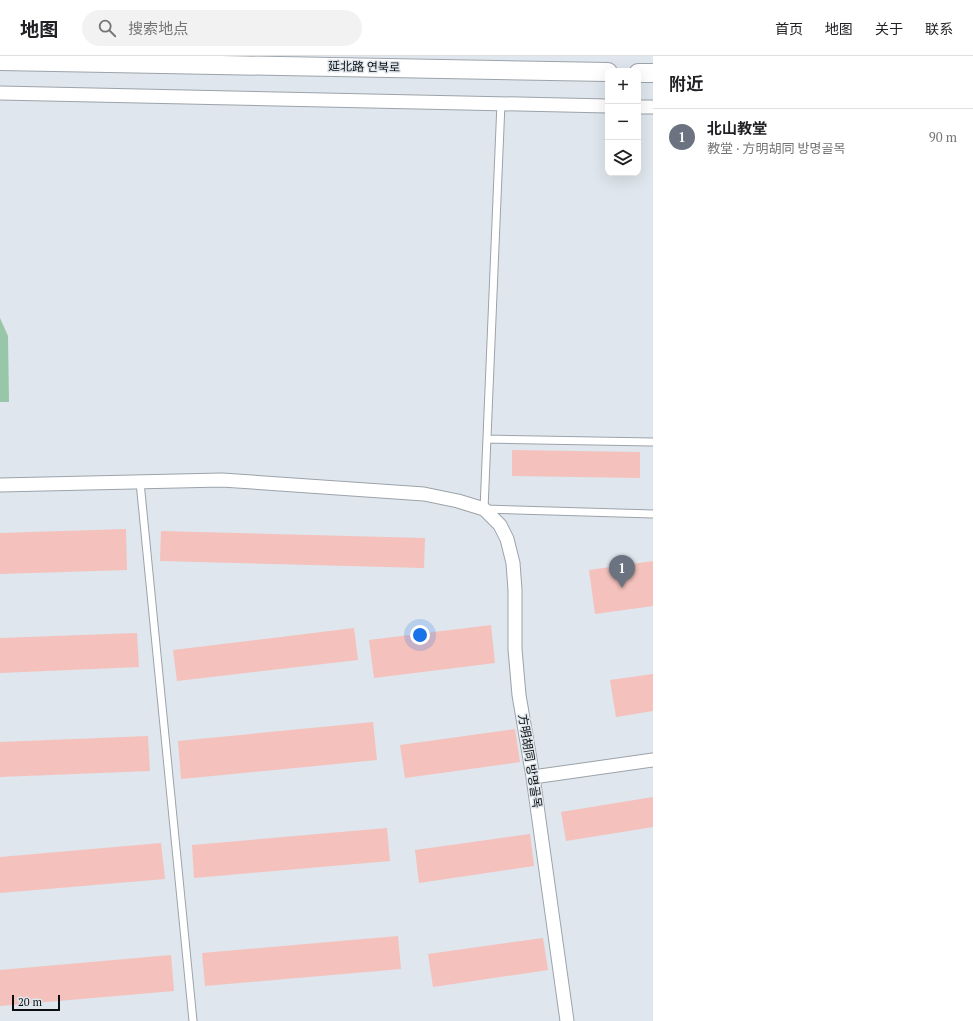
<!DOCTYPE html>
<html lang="zh">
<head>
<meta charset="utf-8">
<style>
  :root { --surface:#fff; --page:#f2f2f2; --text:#202124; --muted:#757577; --line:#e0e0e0; --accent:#d93025 }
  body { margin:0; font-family:"PT Serif","Noto Sans SC","Noto Sans KR",serif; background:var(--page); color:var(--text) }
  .controls { position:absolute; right:12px; top:12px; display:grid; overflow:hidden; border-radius:8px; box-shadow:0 4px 16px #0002 }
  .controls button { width:36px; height:36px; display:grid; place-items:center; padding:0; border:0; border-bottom:1px solid var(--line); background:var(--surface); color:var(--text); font:20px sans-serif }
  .scale { position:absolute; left:12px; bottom:10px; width:48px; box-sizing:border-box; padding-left:4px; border:2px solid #0b0e10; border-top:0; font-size:11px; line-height:14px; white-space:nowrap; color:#0b0e10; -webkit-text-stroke:3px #dfe6ed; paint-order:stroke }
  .you { position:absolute; left:420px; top:579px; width:14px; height:14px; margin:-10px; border:3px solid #fff; border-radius:50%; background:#1a73e8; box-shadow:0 0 0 6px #1a73e833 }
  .badge { display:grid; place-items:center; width:26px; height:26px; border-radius:50%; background:var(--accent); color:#fff; font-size:13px; font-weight:700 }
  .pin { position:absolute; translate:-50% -33px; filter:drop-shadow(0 1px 2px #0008) }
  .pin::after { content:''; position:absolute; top:21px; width:14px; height:12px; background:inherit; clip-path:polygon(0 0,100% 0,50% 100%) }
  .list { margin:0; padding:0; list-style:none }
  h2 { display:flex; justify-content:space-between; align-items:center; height:52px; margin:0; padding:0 16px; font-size:17px }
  h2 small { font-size:13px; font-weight:400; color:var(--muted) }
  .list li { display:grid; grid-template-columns:26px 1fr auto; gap:12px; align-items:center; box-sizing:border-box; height:56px; padding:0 16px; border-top:1px solid var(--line) }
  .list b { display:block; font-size:15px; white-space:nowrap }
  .list p { margin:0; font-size:13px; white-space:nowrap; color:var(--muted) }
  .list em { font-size:13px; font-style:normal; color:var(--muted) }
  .icon { flex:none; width:22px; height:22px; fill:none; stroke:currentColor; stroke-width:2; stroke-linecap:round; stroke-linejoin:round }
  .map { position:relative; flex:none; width:653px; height:965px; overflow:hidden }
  header { display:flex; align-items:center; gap:24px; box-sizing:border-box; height:56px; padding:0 20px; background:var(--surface); border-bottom:1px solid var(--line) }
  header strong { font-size:19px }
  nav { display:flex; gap:22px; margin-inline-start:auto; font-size:14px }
  .search { width:280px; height:36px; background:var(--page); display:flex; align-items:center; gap:10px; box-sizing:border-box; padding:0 14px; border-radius:22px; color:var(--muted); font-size:15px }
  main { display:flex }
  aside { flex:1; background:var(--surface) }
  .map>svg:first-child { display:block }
</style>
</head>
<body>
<header>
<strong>地图</strong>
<div class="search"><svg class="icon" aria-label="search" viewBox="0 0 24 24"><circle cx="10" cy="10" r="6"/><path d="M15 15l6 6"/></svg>搜索地点</div>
<nav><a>首页</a><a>地图</a><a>关于</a><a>联系</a></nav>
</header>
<main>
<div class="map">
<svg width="653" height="965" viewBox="0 0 653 965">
  <rect width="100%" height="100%" fill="#dfe6ed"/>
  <path fill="#98c6a8" d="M0 262 8 280 9 346H0Z"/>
  <path fill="#f4c1bc" d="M512 394 640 396V422L512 420Z
    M126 473 127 514 0 518V477Z
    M161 475 425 482 424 512 160 505Z
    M653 505V550L595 558 589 514Z
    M491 569 495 607 374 622 369 584Z
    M354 572 358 604 177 625 173 594Z
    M137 577 139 611 0 617V582Z
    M653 618V655L616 661 610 624Z
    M373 666 377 704 181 723 178 685Z
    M515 673 520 706 405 722 400 689Z
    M148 680 150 715 0 721V686Z
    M653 741V771L566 785 561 756Z
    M387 772 390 805 194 822 192 789Z
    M530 778 534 810 419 827 415 794Z
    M161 787 165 823 0 837V801Z
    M398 880 401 913 205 930 202 897Z
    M543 882 548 914 433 931 428 898Z
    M171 899 174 935 0 950V914Z"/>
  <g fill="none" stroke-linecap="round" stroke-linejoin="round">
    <defs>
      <path id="lane" d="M501 47 484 453 653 458
        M487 383 653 386
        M140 426 193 965"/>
      <path id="street" d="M0 37 608 50
        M638 51H653
        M0 429 222 424 424 438 458 445 484 453 500 469 507 483 513 507 515 534V593L519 639 533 721 567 965
        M533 721 653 704"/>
      <path id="secondary" d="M0 5 608 16
        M638 17H653"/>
    </defs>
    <use href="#lane" stroke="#9ca3a9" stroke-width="9"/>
    <use href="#street" stroke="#9ca3a9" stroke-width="15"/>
    <use href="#secondary" stroke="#9ca3a9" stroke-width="20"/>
    <use href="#lane" stroke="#fff" stroke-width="7"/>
    <use href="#street" stroke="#fff" stroke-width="13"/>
    <use href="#secondary" stroke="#fff" stroke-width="18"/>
  </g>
  <g text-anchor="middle" stroke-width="3" stroke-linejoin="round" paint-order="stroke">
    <g font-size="12" fill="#0b0e10" stroke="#dfe6ed">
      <text transform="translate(364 11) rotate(1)" y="4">延北路 연북로</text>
      <text transform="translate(530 705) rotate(81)" y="4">方明胡同 방명골목</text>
    </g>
  </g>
</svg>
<div class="controls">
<button>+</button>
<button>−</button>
<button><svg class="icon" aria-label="layers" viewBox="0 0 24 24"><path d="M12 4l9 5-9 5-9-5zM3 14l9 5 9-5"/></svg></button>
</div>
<div class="scale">20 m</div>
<div class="you"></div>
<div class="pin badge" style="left:622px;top:532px;background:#6b7280">1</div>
</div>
<aside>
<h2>附近<small></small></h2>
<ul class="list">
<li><span class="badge" style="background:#6b7280">1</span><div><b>北山教堂</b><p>教堂 · 方明胡同 방명골목</p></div><em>90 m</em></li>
</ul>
</aside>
</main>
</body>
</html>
